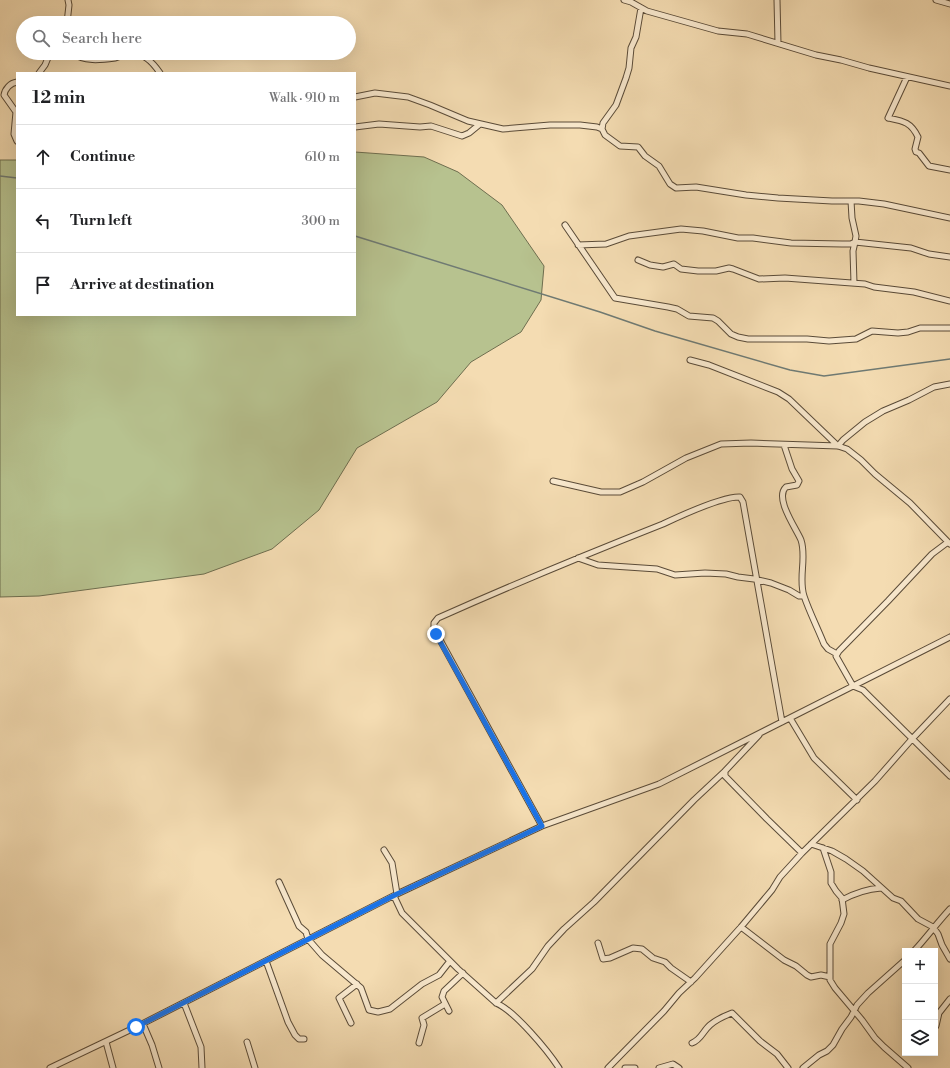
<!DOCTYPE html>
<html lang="en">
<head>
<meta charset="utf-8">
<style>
  :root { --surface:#fff; --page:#f6f6f6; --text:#202124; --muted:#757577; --line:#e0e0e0 }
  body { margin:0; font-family:"Libre Bodoni",serif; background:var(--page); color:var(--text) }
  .controls { position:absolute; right:12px; bottom:12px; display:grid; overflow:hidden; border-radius:0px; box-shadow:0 4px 16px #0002 }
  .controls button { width:36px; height:36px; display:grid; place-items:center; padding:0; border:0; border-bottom:1px solid var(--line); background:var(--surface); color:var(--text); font:20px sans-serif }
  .stop { position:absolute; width:12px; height:12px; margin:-9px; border:3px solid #1a73e8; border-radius:50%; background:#fff }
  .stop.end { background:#1a73e8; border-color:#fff; box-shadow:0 1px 4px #0008 }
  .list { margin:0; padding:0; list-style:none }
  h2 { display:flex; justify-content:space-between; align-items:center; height:52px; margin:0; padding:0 16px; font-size:17px }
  h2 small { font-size:13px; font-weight:400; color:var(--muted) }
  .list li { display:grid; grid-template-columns:26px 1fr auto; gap:12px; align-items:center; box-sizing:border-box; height:64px; padding:0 16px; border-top:1px solid var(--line) }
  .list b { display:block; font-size:15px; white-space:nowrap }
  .list em { font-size:13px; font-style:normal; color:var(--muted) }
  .icon { flex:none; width:22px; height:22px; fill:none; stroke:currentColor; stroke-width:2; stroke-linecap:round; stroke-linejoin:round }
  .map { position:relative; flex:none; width:950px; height:1068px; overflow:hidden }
  .search { position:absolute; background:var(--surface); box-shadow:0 4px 16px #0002; left:16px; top:16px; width:340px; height:44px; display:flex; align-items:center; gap:10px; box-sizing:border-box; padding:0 14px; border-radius:22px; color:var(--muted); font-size:15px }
  .panel { position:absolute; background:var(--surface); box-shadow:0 4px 16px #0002; left:16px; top:72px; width:340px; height:244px; border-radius:0px }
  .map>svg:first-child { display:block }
</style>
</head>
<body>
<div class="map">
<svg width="950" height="1068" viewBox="0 0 950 1068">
  <rect width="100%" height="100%" fill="#f4dcb2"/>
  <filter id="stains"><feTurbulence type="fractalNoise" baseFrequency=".005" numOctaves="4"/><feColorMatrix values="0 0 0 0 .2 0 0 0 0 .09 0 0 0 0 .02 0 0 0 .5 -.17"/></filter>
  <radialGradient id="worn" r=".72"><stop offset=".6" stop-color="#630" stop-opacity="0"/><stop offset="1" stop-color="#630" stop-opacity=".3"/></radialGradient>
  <path fill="#b7c28f" stroke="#6e6e4f" d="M355 152 424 157 458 172 502 205 544 266 541 300 521 332 471 362 437 402 357 448 319 510 272 549 204 574 39 596 0 597V160H17V315H355Z"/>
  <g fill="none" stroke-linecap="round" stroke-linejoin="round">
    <path stroke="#6f7a73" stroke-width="1.5" d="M0 176 17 178
      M355 236 600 312 655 331 790 370 824 376 950 359"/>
    <defs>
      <path id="minor" d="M624 0 631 2 647 11 718 31 747 34 816 55 841 60 869 68 950 86
        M777 0 778 43
        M936 0 950 4
        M67 23 69 5 68 0
        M73 53C83 62 101 60 115 58 119 57 123 55 127 54 142 51 152 61 160 73
        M39 73 45 65 50 53
        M907 77 888 118C903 121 911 122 918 137L915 149 916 152 919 153 929 166 950 170
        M17 82C10 83 5 89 4 95L16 112 14 134 17 141
        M355 97 375 93 408 97 430 105 468 121 503 129 550 125H580L597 127 602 129 605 135 620 146 638 147 645 156 659 166 670 184 676 188 696 187 746 195 778 198 832 201H859L884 204 950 218
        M355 127 379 124 420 127 431 126 462 136 469 133 480 124
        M602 129 603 123 616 105 626 78 629 68 631 48 636 37 641 8
        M851 201 852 218 856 236 855 242 911 248 929 254 950 257
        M565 225 615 298 668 307 677 309 689 316 713 318 718 321 731 334 738 337 748 339H807L829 341 856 339 872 331 898 333 908 332 920 328H950
        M578 245 606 244 629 236 681 229 703 231 738 238H753L791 243 842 244H851L855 242
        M638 260 650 265 663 267 674 264 681 269 698 271H716L729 268 733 269 759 279 785 278 865 284 874 287 914 292 950 301
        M854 283 853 251 855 242
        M690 360 709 365 778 392 789 399 838 446 843 440 865 422 883 411 909 400 934 387 950 384
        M784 445 792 469 799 481 797 485 786 487C774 498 796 528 801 540 807 558 798 578 804 596 809 611 818 629 824 644L828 649 837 654
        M553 481 601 492H620L643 482 686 458 721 444 751 443 838 446 847 449 861 460 875 474 910 503 950 544
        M948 542 932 554 888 601 839 651 836 656 853 686 863 690 870 697 950 776
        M578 558 598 565 657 569 675 575 705 573 726 574 738 577 754 579 771 583 789 590 799 596H804
        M790 718 814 758 857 800
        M759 735 725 771V776L767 819 802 853
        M542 826 434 629V623L438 618C512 585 587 554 663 524 680 516 723 496 740 497L743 502 782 722
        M811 844 832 851 846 859 863 871 893 898 901 901 918 919 933 927 938 934 942 945 950 959
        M823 848 831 872V883L836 891 842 898 844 914 841 923 830 944V980L835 988 862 1020 875 1038 884 1047 908 1068
        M384 850 392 863 397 894
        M279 882 299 926 306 932 308 939 322 955 361 988 369 1010 378 1012 390 1009 422 984 439 975 450 961
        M394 896 402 913 458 969 496 1003C515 1011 548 1051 559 1068
        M842 900C855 893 867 889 881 888
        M741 927 784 960 796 966 807 975 811 977 821 975 830 977
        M598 943 603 959 610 958 633 948 642 949 653 958 665 962 671 968 691 982
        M914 951C927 937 937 923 950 909
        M266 961 288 1022 295 1035 299 1039H304
        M184 1003 201 1047 202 1068
        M496 1003 532 969 548 946 564 929 594 902 694 800 725 771
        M449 1011 442 997 444 991 463 973
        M351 1023 339 998 357 984
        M143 1024 152 1045 159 1068
        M936 1026 939 1013 950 999
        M106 1042 113 1068
        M247 1042 255 1068
        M419 1043 424 1025 422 1018 445 1004
        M692 1043C701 1040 703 1031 710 1025 717 1019 724 1016 732 1013L760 1041 777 1054 788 1068
        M50 1068 136 1027 397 894 542 826 659 784 950 637
        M608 1068 664 1011 679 993 695 978 741 927 772 890 780 877 802 853 875 781 912 739 950 699
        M625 1068H635
        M659 1068 673 1064 679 1068
        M803 1068 819 1055 827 1051 833 1045 842 1029 851 1017 857 1005 868 993 905 960"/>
    </defs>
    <use href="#minor" stroke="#5a4b38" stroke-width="7"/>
    <use href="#minor" stroke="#f8e8cd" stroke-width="5"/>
  </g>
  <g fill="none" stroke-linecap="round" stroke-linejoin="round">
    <path stroke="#1a73e8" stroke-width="5" d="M136 1027 397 894 542 826 436 634"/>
  </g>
  <rect width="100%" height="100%" filter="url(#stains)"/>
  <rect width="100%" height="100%" fill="url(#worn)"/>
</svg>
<div class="controls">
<button>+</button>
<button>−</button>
<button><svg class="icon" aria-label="layers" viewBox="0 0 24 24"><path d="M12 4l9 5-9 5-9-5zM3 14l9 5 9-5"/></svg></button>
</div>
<div class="stop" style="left:136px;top:1027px"></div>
<div class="stop end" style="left:436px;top:634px"></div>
<div class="search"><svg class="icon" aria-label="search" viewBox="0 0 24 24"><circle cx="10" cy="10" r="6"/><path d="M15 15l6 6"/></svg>Search here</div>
<section class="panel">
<h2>12 min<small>Walk · 910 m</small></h2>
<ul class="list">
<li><svg class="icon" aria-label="ahead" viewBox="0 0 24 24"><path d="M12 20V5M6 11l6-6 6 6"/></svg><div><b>Continue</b></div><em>610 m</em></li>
<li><svg class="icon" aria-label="left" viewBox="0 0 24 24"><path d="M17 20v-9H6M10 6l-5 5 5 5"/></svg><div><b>Turn left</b></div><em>300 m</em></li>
<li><svg class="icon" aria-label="arrive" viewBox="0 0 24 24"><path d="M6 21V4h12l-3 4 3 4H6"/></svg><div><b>Arrive at destination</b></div></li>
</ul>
</section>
</div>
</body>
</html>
